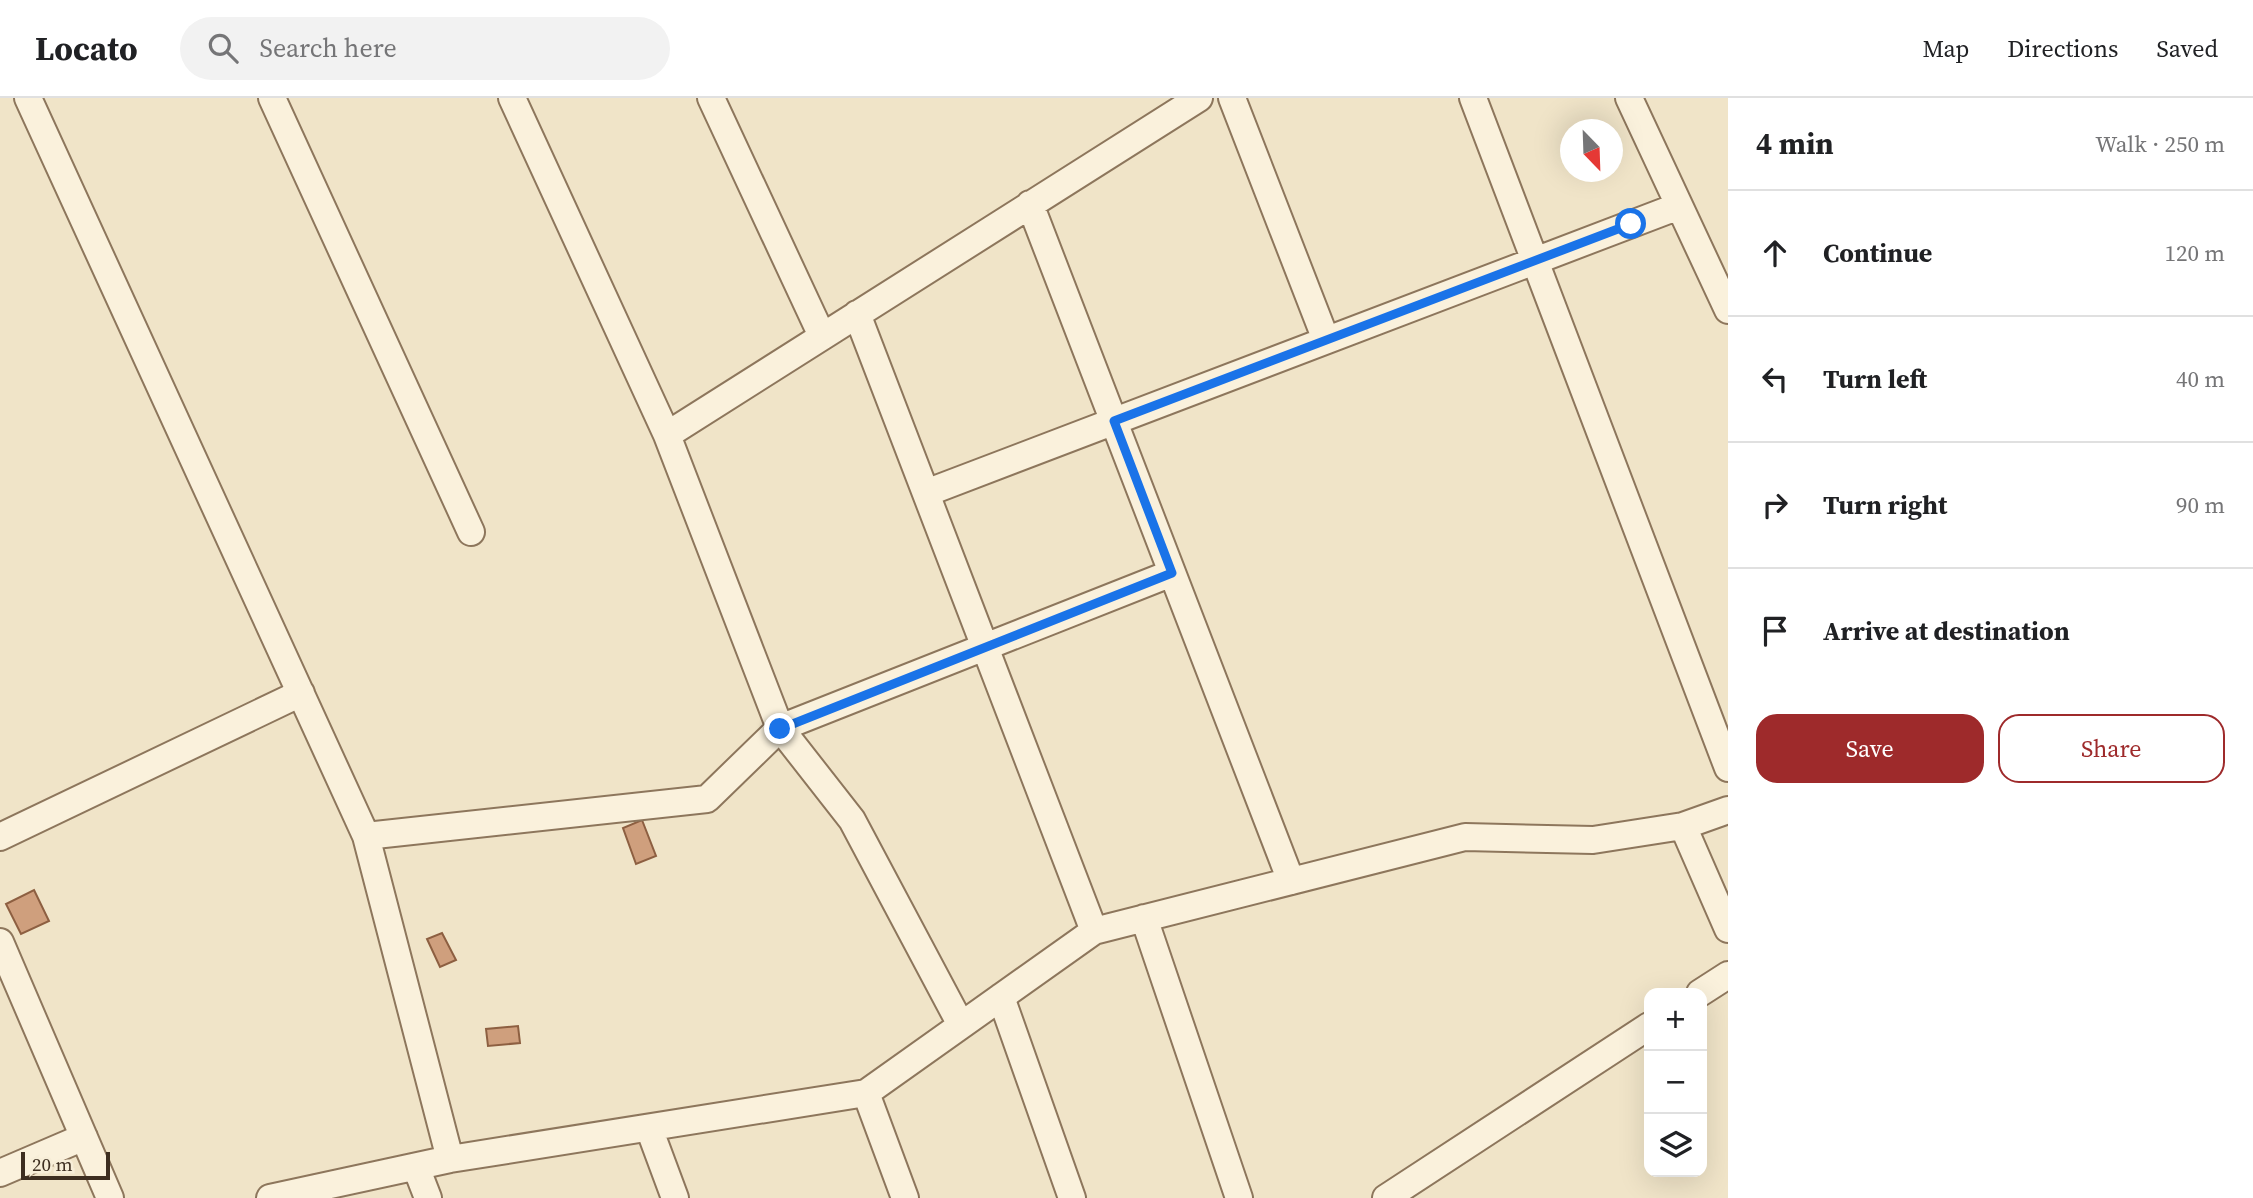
<!DOCTYPE html>
<html lang="en">
<head>
<meta charset="utf-8">
<style>
  :root { --surface:#fff; --page:#f2f2f2; --text:#202124; --muted:#757577; --line:#e0e0e0; --accent:#9e2a2b }
  body { margin:0; font-family:"Source Serif 4",serif; background:var(--page); color:var(--text) }
  .controls { position:absolute; right:21px; bottom:21px; display:grid; overflow:hidden; border-radius:14px; box-shadow:0 7px 28px #0002 }
  .controls button { width:63px; height:63px; display:grid; place-items:center; padding:0; border:0; border-bottom:2px solid var(--line); background:var(--surface); color:var(--text); font:35px sans-serif }
  .compass { position:absolute; left:1560px; top:21px; width:63px; height:63px; border-radius:50%; background:var(--surface); box-shadow:0 7px 28px #0002; rotate:157deg }
  .scale { position:absolute; left:21px; bottom:18px; width:89px; box-sizing:border-box; padding-left:7px; border:4px solid #3d2e20; border-top:0; font-size:19px; line-height:24px; white-space:nowrap; color:#3d2e20; -webkit-text-stroke:5px #f7eed8; paint-order:stroke }
  .stop { position:absolute; width:21px; height:21px; margin:-16px; border:5px solid #1a73e8; border-radius:50%; background:#fff }
  .stop.end { background:#1a73e8; border-color:#fff; box-shadow:0 2px 7px #0008 }
  .list { margin:0; padding:0; list-style:none }
  h2 { display:flex; justify-content:space-between; align-items:center; height:91px; margin:0; padding:0 28px; font-size:30px }
  h2 small { font-size:23px; font-weight:400; color:var(--muted) }
  .list li { display:grid; grid-template-columns:46px 1fr auto; gap:21px; align-items:center; box-sizing:border-box; height:126px; padding:0 28px; border-top:2px solid var(--line) }
  .list b { display:block; font-size:26px; white-space:nowrap }
  .list em { font-size:23px; font-style:normal; color:var(--muted) }
  .actions { display:flex; gap:14px; padding:21px 28px }
  .actions a { flex:1; padding:16px 0; border:2px solid var(--accent); border-radius:21px; text-align:center; font-size:24px; color:var(--accent) }
  .actions .main { background:var(--accent); color:#fff }
  .icon { flex:none; width:38px; height:38px; fill:none; stroke:currentColor; stroke-width:2; stroke-linecap:round; stroke-linejoin:round }
  .map { position:relative; flex:none; width:1728px; height:1100px; overflow:hidden }
  header { display:flex; align-items:center; gap:42px; box-sizing:border-box; height:98px; padding:0 35px; background:var(--surface); border-bottom:2px solid var(--line) }
  header strong { font-size:33px }
  nav { display:flex; gap:38px; margin-inline-start:auto; font-size:24px }
  .search { width:490px; height:63px; background:var(--page); display:flex; align-items:center; gap:18px; box-sizing:border-box; padding:0 24px; border-radius:38px; color:var(--muted); font-size:26px }
  main { display:flex }
  aside { flex:1; background:var(--surface) }
  .map>svg:first-child { display:block }
</style>
</head>
<body>
<header>
<strong>Locato</strong>
<div class="search"><svg class="icon" aria-label="search" viewBox="0 0 24 24"><circle cx="10" cy="10" r="6"/><path d="M15 15l6 6"/></svg>Search here</div>
<nav><a>Map</a><a>Directions</a><a>Saved</a></nav>
</header>
<main>
<div class="map">
<svg width="1728" height="1100" viewBox="0 0 1728 1100">
  <rect width="100%" height="100%" fill="#f0e4c8"/>
  <path fill="#cf9f7d" stroke="#8d5f41" stroke-width="2" d="M642 722 656 758 636 766 623 730Z
    M34 792 49 823 21 836 6 806Z
    M442 835 456 862 440 869 427 841Z
    M518 928 520 945 488 948 486 931Z"/>
  <g fill="none" stroke-linecap="round" stroke-linejoin="round">
    <defs>
      <path id="street" d="M28 0 366 738 450 1061
        M272 0 471 434
        M512 0 667 337 780 630 852 722 961 927
        M711 0 822 238
        M1232 0 1326 242
        M1473 0 1728 670
        M1629 0 1728 212
        M1030 106 1291 783
        M857 216 1094 833
        M667 337 1199 0
        M926 395 1679 108
        M1683 728 1728 831
        M366 738 707 701 780 630 1172 475
        M0 739 301 595
        M1144 820 1239 1100
        M0 844 110 1100
        M1700 895 1728 877
        M1001 899 1072 1100
        M866 995 905 1100
        M649 1030 675 1100
        M416 1069 428 1100
        M0 1075 84 1039
        M270 1100 450 1061 866 995 1094 833 1465 739 1593 742 1683 728 1728 712
        M1386 1100 1649 928"/>
    </defs>
    <use href="#street" stroke="#8d765c" stroke-width="30"/>
    <use href="#street" stroke="#faf1dc" stroke-width="26"/>
  </g>
  <g fill="none" stroke-linecap="round" stroke-linejoin="round">
    <path stroke="#1a73e8" stroke-width="9" d="M780 631 1172 475 1114 323 1631 126"/>
  </g>
</svg>
<div class="controls">
<button>+</button>
<button>−</button>
<button><svg class="icon" aria-label="layers" viewBox="0 0 24 24"><path d="M12 4l9 5-9 5-9-5zM3 14l9 5 9-5"/></svg></button>
</div>
<svg class="compass" viewBox="-18 -18 36 36"><path d="M0-13l5 13h-10z" fill="#e53935"/><path d="M0 13l5-13h-10z" fill="#757577"/></svg>
<div class="scale">20 m</div>
<div class="stop" style="left:1631px;top:126px"></div>
<div class="stop end" style="left:780px;top:631px"></div>
</div>
<aside>
<h2>4 min<small>Walk · 250 m</small></h2>
<ul class="list">
<li><svg class="icon" aria-label="ahead" viewBox="0 0 24 24"><path d="M12 20V5M6 11l6-6 6 6"/></svg><div><b>Continue</b></div><em>120 m</em></li>
<li><svg class="icon" aria-label="left" viewBox="0 0 24 24"><path d="M17 20v-9H6M10 6l-5 5 5 5"/></svg><div><b>Turn left</b></div><em>40 m</em></li>
<li><svg class="icon" aria-label="right" viewBox="0 0 24 24"><path d="M7 20v-9h11M14 6l5 5-5 5"/></svg><div><b>Turn right</b></div><em>90 m</em></li>
<li><svg class="icon" aria-label="arrive" viewBox="0 0 24 24"><path d="M6 21V4h12l-3 4 3 4H6"/></svg><div><b>Arrive at destination</b></div></li>
</ul>
<div class="actions"><a class="main">Save</a><a>Share</a></div>
</aside>
</main>
</body>
</html>
